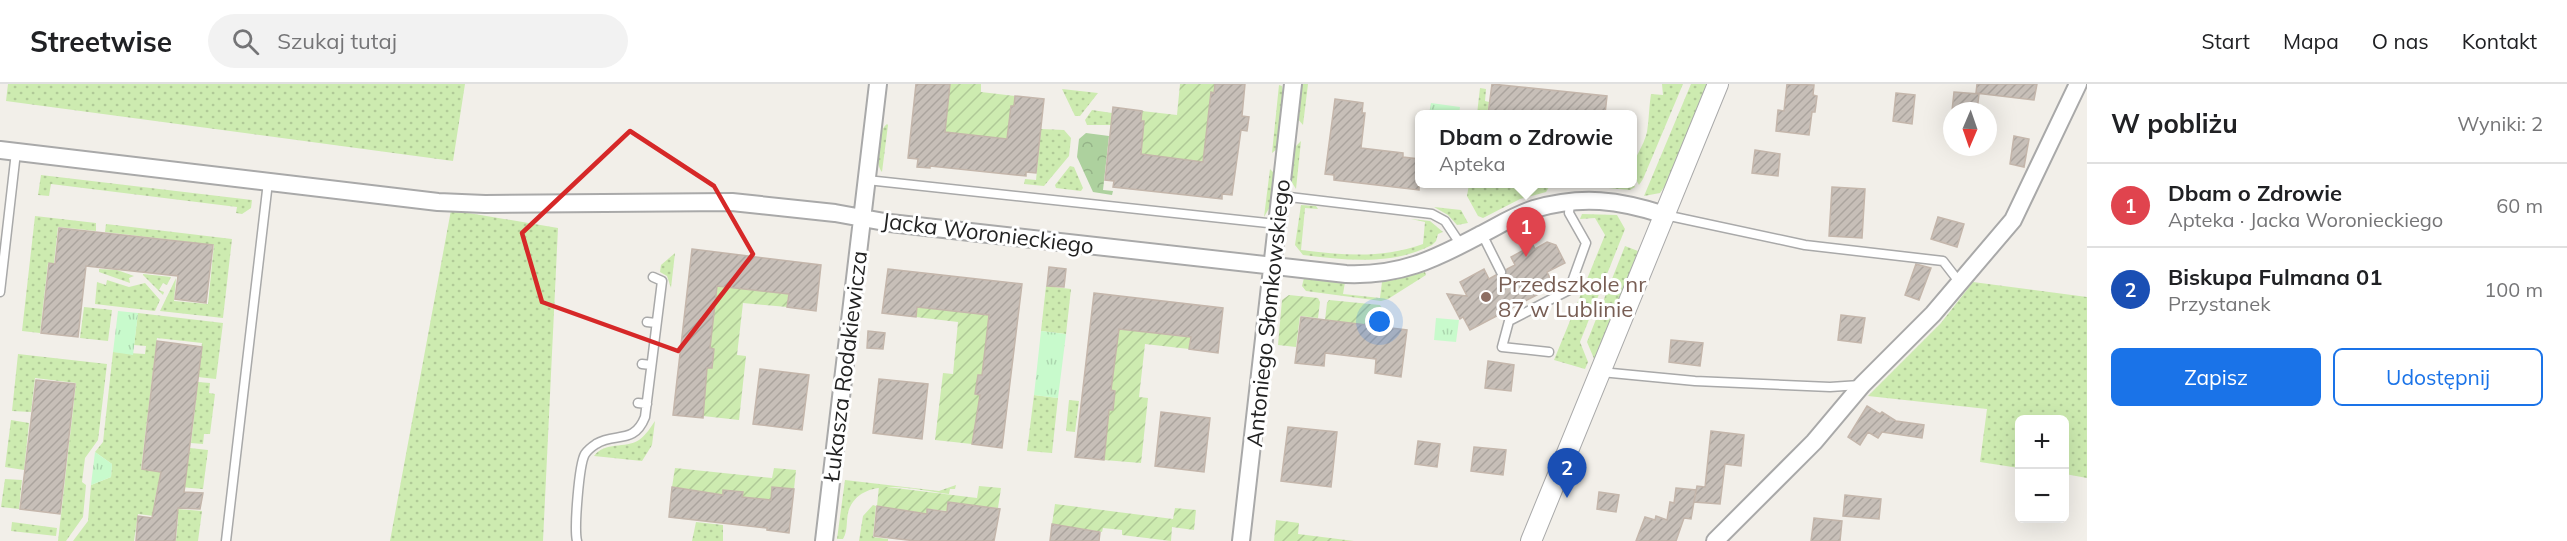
<!DOCTYPE html>
<html lang="pl">
<head>
<meta charset="utf-8">
<style>
  :root { --surface:#fff; --page:#f2f2f2; --text:#202124; --muted:#757577; --line:#e0e0e0; --accent:#1a73e8 }
  body { margin:0; font-family:Mulish,sans-serif; background:var(--page); color:var(--text) }
  .controls { position:absolute; right:18px; bottom:18px; display:grid; overflow:hidden; border-radius:9px; box-shadow:0 6px 24px #0002 }
  .controls button { width:54px; height:54px; display:grid; place-items:center; padding:0; border:0; border-bottom:2px solid var(--line); background:var(--surface); color:var(--text); font:30px sans-serif }
  .compass { position:absolute; left:1943px; top:18px; width:54px; height:54px; border-radius:50%; background:var(--surface); box-shadow:0 6px 24px #0002; rotate:182deg }
  .you { position:absolute; left:1380px; top:238px; width:21px; height:21px; margin:-15px; border:4px solid #fff; border-radius:50%; background:#1a73e8; box-shadow:0 0 0 9px #1a73e833 }
  .badge { display:grid; place-items:center; width:39px; height:39px; border-radius:50%; background:var(--accent); color:#fff; font-size:20px; font-weight:700 }
  .pin { position:absolute; translate:-50% -50px; filter:drop-shadow(0 2px 3px #0008) }
  .pin::after { content:''; position:absolute; top:32px; width:21px; height:18px; background:inherit; clip-path:polygon(0 0,100% 0,50% 100%) }
  .popup { position:absolute; left:1415px; top:26px; width:222px; height:78px; box-sizing:border-box; display:grid; place-content:center; border-radius:9px; background:var(--surface); filter:drop-shadow(0 2px 4px #0005); font-size:20px; white-space:nowrap; color:var(--muted) }
  .popup b { font-size:22px; color:var(--text) }
  .popup::after { content:''; position:absolute; left:50%; top:100%; margin-left:-12px; border:12px solid transparent; border-top-color:var(--surface) }
  .list { margin:0; padding:0; list-style:none }
  h2 { display:flex; justify-content:space-between; align-items:center; height:78px; margin:0; padding:0 24px; font-size:26px }
  h2 small { font-size:20px; font-weight:400; color:var(--muted) }
  .list li { display:grid; grid-template-columns:39px 1fr auto; gap:18px; align-items:center; box-sizing:border-box; height:84px; padding:0 24px; border-top:2px solid var(--line) }
  .list b { display:block; font-size:22px; white-space:nowrap }
  .list p { margin:0; font-size:20px; white-space:nowrap; color:var(--muted) }
  .list em { font-size:20px; font-style:normal; color:var(--muted) }
  .actions { display:flex; gap:12px; padding:18px 24px }
  .actions a { flex:1; padding:14px 0; border:2px solid var(--accent); border-radius:9px; text-align:center; font-size:21px; color:var(--accent) }
  .actions .main { background:var(--accent); color:#fff }
  .icon { flex:none; width:33px; height:33px; fill:none; stroke:currentColor; stroke-width:2; stroke-linecap:round; stroke-linejoin:round }
  .map { position:relative; flex:none; width:2087px; height:457px; overflow:hidden }
  header { display:flex; align-items:center; gap:36px; box-sizing:border-box; height:84px; padding:0 30px; background:var(--surface); border-bottom:2px solid var(--line) }
  header strong { font-size:28px }
  nav { display:flex; gap:33px; margin-inline-start:auto; font-size:21px }
  .search { width:420px; height:54px; background:var(--page); display:flex; align-items:center; gap:15px; box-sizing:border-box; padding:0 21px; border-radius:33px; color:var(--muted); font-size:22px }
  main { display:flex }
  aside { flex:1; background:var(--surface) }
  .map>svg:first-child { display:block }
</style>
</head>
<body>
<header>
<strong>Streetwise</strong>
<div class="search"><svg class="icon" aria-label="search" viewBox="0 0 24 24"><circle cx="10" cy="10" r="6"/><path d="M15 15l6 6"/></svg>Szukaj tutaj</div>
<nav><a>Start</a><a>Mapa</a><a>O nas</a><a>Kontakt</a></nav>
</header>
<main>
<div class="map">
<svg width="2087" height="457" viewBox="0 0 2087 457">
  <defs>
    <pattern id="grass-dots" width="8" height="8" patternUnits="userSpaceOnUse" patternTransform="scale(1.5)"><rect width="8" height="8" fill="#cdebb0"/><path d="M2 2h.1M6 6h.1" fill="none" stroke="#b0c997" stroke-width="1.8" stroke-linecap="round"/></pattern>
    <pattern id="forest-crowns" width="20" height="18" patternUnits="userSpaceOnUse" patternTransform="scale(1.5)"><rect width="20" height="18" fill="#add19e"/><path d="M2 6a3 3 0 1 1 6 0M12 15a3 3 0 1 1 6 0" fill="none" stroke="#95b388"/></pattern>
    <pattern id="park-tufts" width="24" height="20" patternUnits="userSpaceOnUse" patternTransform="scale(1.5)"><rect width="24" height="20" fill="#c8facc"/><path d="M3 7l-1-3M5 7V3M7 7l1-3M15 17l-1-3M17 17v-4M19 17l1-3" fill="none" stroke="#acd6af"/></pattern>
    <pattern id="garden-furrows" width="10" height="10" patternUnits="userSpaceOnUse" patternTransform="scale(1.5)"><rect width="10" height="10" fill="#cdebb0"/><path d="M-1 1l2-2M0 10L10 0M9 11l2-2" fill="none" stroke="#b0c997"/></pattern>
    <pattern id="building-hatch" width="6" height="6" patternUnits="userSpaceOnUse" patternTransform="scale(1.5)"><rect width="6" height="6" fill="#c7bfb8"/><path d="M-1 1l2-2M0 6l6-6M5 7l2-2" fill="none" stroke="#aba49e"/></pattern>
  </defs>
  <rect width="100%" height="100%" fill="#f2efe9"/>
  <path fill="url(#grass-dots)" d="M8 0H465L453 77 6 17Z
    M1302 0H1308L1303 41 1298 35Z
    M1662 0H1683L1643 95 1639 101C1625 78 1642 70 1647 48 1649 36 1649 22 1651 10L1663 11Z
    M1691 0H1707L1667 99 1660 109 1644 112Z
    M1279 1 1282 2 1283 12 1277 65 1272 69Z
    M1480 4 1486 5 1485 17 1489 18 1487 30H1477Z
    M1062 5 1098 9 1080 32H1075Z
    M1092 26 1112 29 1111 41H1087L1085 36Z
    M887 40 888 41 882 88C874 79 877 47 887 40Z
    M1041 45 1064 46 1071 54 1069 72 1044 102 1024 100 1025 95 1036 96Z
    M1301 57 1296 105 1291 97 1295 63Z
    M1070 82 1074 83 1083 104 1081 107 1056 104 1055 101Z
    M1270 85 1275 90 1271 121 1264 133Z
    M41 91 252 116 251 124 242 130 236 129 237 123 51 100 49 112 38 111Z
    M1633 99 1635 103 1630 106 1586 102 1582 100Z
    M1469 100H1515L1548 103 1547 100H1551L1546 108 1520 115 1483 134 1478 132 1467 112Z
    M1301 121 1316 122 1318 125 1305 124 1301 166C1344 171 1381 175 1423 160L1425 138 1411 135 1430 137 1443 148 1438 150 1436 157 1432 161C1391 182 1346 176 1303 171L1295 161Z
    M1434 123 1461 126 1468 139 1457 141 1448 131Z
    M451 126 558 144 543 457H390Z
    M1582 130 1617 131 1625 145 1580 258 1588 278 1585 285 1554 276 1605 151 1595 134 1580 135Z
    M35 132 96 139V147L58 143 54 179H48L40 249 22 247Z
    M106 140 232 155 223 234 160 227 176 194 174 217 208 220 214 161 105 148Z
    M1625 162 1638 167 1595 277 1587 258Z
    M675 169 671 204 667 192 660 188 661 181Z
    M99 185 117 186 134 192 129 194 130 199 99 188Z
    M1425 188 1426 191 1388 215 1381 217 1306 207 1302 202 1304 194 1345 198 1343 210 1380 214 1382 198Z
    M143 191V190L171 193 167 201 163 199 159 206 164 208 163 211Z
    M107 196 129 203 145 199 160 216 155 227 95 220 97 198 106 201Z
    M1973 198 2087 213V394L2065 390 2064 336H2020L2019 384 1980 378 1987 325 1868 312 1941 239Z
    M1046 202 1071 205 1066 250 1041 247Z
    M84 223 112 226 108 257 80 254Z
    M138 229 223 239 216 295 198 293 202 259 157 254 141 385 186 392 190 364 208 366 203 405 158 401 154 419 178 425 202 427 198 457H176L178 435 138 430 134 457H73L88 437 91 401 111 393 112 380 95 368 103 358 113 268 145 270 146 262 134 261Z
    M18 270 107 280 98 356 85 374 82 398 86 401 83 433 66 457H58L76 299 35 294 31 328 12 327Z
    M198 298 210 299 209 309 215 310 210 350H204L203 360 191 359Z
    M1034 311 1058 314 1052 369 1027 367Z
    M1069 316 1079 317 1075 348 1066 347Z
    M11 336 29 339 24 386 5 383Z
    M655 337 652 361 642 377 594 372C605 357 625 365 639 356 646 351 651 343 655 337Z
    M5 395 22 396 19 425 1 423Z
    M845 396 939 407 956 401 955 405H950L949 410C919 407 866 390 850 423 845 433 849 446 843 455H837Z
    M873 421 876 422 873 453 888 455V457H859L863 432Z
    M12 438 57 444 56 452 11 447Z
    M696 438 723 441V457H692Z"/>
  <path fill="url(#forest-crowns)" d="M1086 49 1109 52 1103 106 1113 107 1112 111 1093 108 1077 73 1079 55Z"/>
  <path fill="url(#park-tufts)" d="M1431 19 1460 23 1459 30H1429Z
    M118 227 138 229 133 271 113 268Z
    M1436 234 1459 236 1456 258 1434 256Z
    M1041 247 1066 250 1058 314 1034 311Z
    M95 368 112 380 111 393 91 401Z"/>
  <path fill="url(#garden-furrows)" d="M950 0H981V8L1015 12 1014 22 1011 23 1010 59C986 53 966 50 941 51L947 31Z
    M1180 0H1215L1214 9 1211 8 1207 82C1182 76 1162 73 1137 74L1144 38 1141 37 1142 27 1177 31Z
    M717 202 789 210 787 223 743 219 737 271 746 272 739 336 703 332 707 284H712L714 265 710 264Z
    M1289 211 1318 214 1320 218 1318 234 1300 232 1296 263 1278 261 1282 216Z
    M1329 216 1380 221 1383 226 1382 243 1325 236 1327 219Z
    M917 223 989 231 982 291H978L976 310 980 311 972 360 935 356 943 289 953 290 958 238 916 233Z
    M1119 242 1122 245 1187 253 1188 250H1191L1189 265 1145 260 1139 313 1148 314 1141 379 1104 376 1109 326H1113L1115 307 1111 306Z
    M675 384 772 394 774 384 796 386 794 405 772 403 771 416 742 413 743 409 723 407V411L672 403Z
    M879 402 977 414 979 402 1001 404 998 424 977 422 947 432V427L928 425 927 430 877 422Z
    M1055 420 1173 435 1175 424 1196 426 1194 446 1172 443 1171 457 1122 451V446L1103 444 1102 448 1052 440Z
    M1276 436 1299 439 1298 450 1354 457H1274Z"/>
  <path fill="url(#building-hatch)" stroke="#c4b6ab" stroke-width="1.5" d="M916 0H950L945 48 1007 55 1011 22H1014L1015 12 1044 15 1036 89 1026 88V92L930 82V84L917 83 918 75 908 74Z
    M1215 0H1245L1242 32 1249 33 1247 47 1241 46 1232 111 1222 110V115L1113 103 1114 97 1105 96 1113 23 1142 27 1141 37H1144L1141 70 1203 78 1211 8 1214 9Z
    M1492 0 1607 12 1605 30H1488Z
    M1787 0 1814 1 1813 11 1817 12 1815 28H1812L1809 51 1776 47 1778 26 1784 27Z
    M1977 0H2037L2034 16 1976 9Z
    M1954 8 1979 10 1977 27H1952Z
    M1896 9 1915 11 1912 40 1893 37Z
    M1335 15 1363 19 1362 29H1365L1361 64 1403 69V73L1419 75V106L1334 96V91L1325 90Z
    M2014 52 2029 55 2024 83 2010 80Z
    M1755 66 1780 70 1778 92 1752 89Z
    M1832 103 1865 105 1862 154 1829 152Z
    M1938 133 1964 140 1957 163 1931 155Z
    M59 144 213 161 206 219 175 215 178 192 86 182 78 253 41 249 49 179 55 180Z
    M1547 158 1556 161 1565 179 1547 188 1554 202 1470 246 1463 233 1460 235 1447 210 1467 212 1460 198 1484 185 1489 195 1496 191 1500 194 1504 193 1507 185 1515 181 1511 173 1533 161 1535 165Z
    M692 165 821 181 816 227 787 223 789 210 717 202 710 264 714 265 712 284H707L703 334 673 331Z
    M1916 180 1931 184 1919 216 1905 211Z
    M1049 183 1066 185 1064 203 1047 202Z
    M888 185 1022 200 1002 364 972 360 980 311 975 310 978 291H982L989 231 917 223 916 233 882 229Z
    M1094 209 1223 224 1218 269 1189 265 1191 253 1119 245 1111 306 1115 307 1113 326H1109L1104 376 1075 373Z
    M1841 231 1865 234 1861 259 1838 256Z
    M1301 233 1407 246 1401 293 1375 289 1376 275 1325 269 1324 282 1295 279Z
    M868 247 885 249 883 265 867 264Z
    M1671 256 1703 259 1700 282 1669 278Z
    M157 257 202 263 184 408 203 409 200 425 178 424 175 457H136L138 432 152 434 161 388 142 385Z
    M1488 277 1514 281 1511 307 1485 304Z
    M760 285 809 291 802 346 753 340Z
    M879 295 928 300 922 355 873 349Z
    M36 296 75 300 60 430 20 425Z
    M1867 322 1880 330 1882 328 1896 337 1924 341 1922 354 1882 348 1878 354 1868 348 1860 361 1848 353Z
    M1161 328 1210 334 1204 388 1155 382Z
    M1288 343 1337 348 1331 403 1281 397Z
    M1711 347 1744 351 1741 382 1725 380 1720 420 1694 418 1697 402 1705 403Z
    M1418 357 1440 360 1437 383 1415 380Z
    M1474 363 1506 366 1503 391 1471 387Z
    M672 403 723 411V406L743 408 742 413 771 416 772 403 794 405 789 449 767 446V444L669 433Z
    M1676 404 1696 406 1691 435 1684 434 1676 457H1636L1645 433 1655 436 1656 432 1667 436 1670 418 1674 419Z
    M1599 408 1619 411 1616 428 1597 425Z
    M1845 411 1881 415 1879 435 1843 432Z
    M948 418 1000 425 994 457H916L874 452 877 422 927 430V425L947 428Z
    M1814 434 1842 437 1840 457H1811Z
    M1052 440 1100 448 1099 457H1050Z"/>
  <g fill="none" stroke-linecap="round" stroke-linejoin="round">
    <defs>
      <path id="service" d="M867 96 1277 140
        M1281 112 1432 130 1445 137 1461 161
        M1665 131 1805 161 1943 177 1960 199
        M1482 150 1501 188
        M0 208 16 68
        M647 238 656 239
        M1549 268 1502 263 1509 237 1569 206 1586 159 1569 129 1570 118
        M642 280 651 281
        M1601 288 1695 297 1830 303 1860 301
        M638 319 647 320
        M226 457 268 98
        M577 457C574 444 579 380 585 370 587 367 593 362 596 360 615 348 634 361 645 333L662 197 653 193"/>
      <path id="minor" d="M0 66 438 118 485 120 732 118 835 129 890 139 1346 190C1400 192 1433 176 1480 151 1498 142 1515 131 1534 125 1582 111 1619 116 1665 131
        M824 457 878 0
        M1241 457 1293 0
        M1715 457 1814 358 1862 301 1933 230 2013 136 2078 0"/>
      <path id="tertiary" d="M1531 457 1718 0"/>
    </defs>
    <use href="#service" stroke="#a9a9a9" stroke-width="11"/>
    <use href="#minor" stroke="#a9a9a9" stroke-width="20"/>
    <use href="#tertiary" stroke="#a9a9a9" stroke-width="22"/>
    <use href="#service" stroke="#fff" stroke-width="8"/>
    <use href="#minor" stroke="#fff" stroke-width="16"/>
    <use href="#tertiary" stroke="#fff" stroke-width="20"/>
  </g>
  <path fill="none" stroke="#d62828" stroke-width="4.5" stroke-linejoin="round" d="M630 47 714 102 753 170 678 267 542 218 522 149Z"/>
  <circle fill="#8d6e63" stroke="#fff" stroke-width="2" cx="1486" cy="213" r="6"/>
  <g text-anchor="middle" stroke-width="6" stroke-linejoin="round" paint-order="stroke">
    <g font-size="22" fill="#222" stroke="#fff">
      <text transform="translate(988 149) rotate(7)" y="8">Jacka Woronieckiego</text>
      <text transform="translate(1268 229) rotate(-84)" y="8">Antoniego Słomkowskiego</text>
      <text transform="translate(845 282) rotate(-83)" y="8">Łukasza Rodakiewicza</text>
    </g>
    <g font-size="22" fill="#785e54" stroke="#fff" text-anchor="start">
      <text x="1498" y="208">Przedszkole nr<tspan x="1498" dy="25">87 w Lublinie</tspan></text>
    </g>
  </g>
</svg>
<div class="controls">
<button>+</button>
<button>−</button>
</div>
<svg class="compass" viewBox="-18 -18 36 36"><path d="M0-13l5 13h-10z" fill="#e53935"/><path d="M0 13l5-13h-10z" fill="#757577"/></svg>
<div class="you"></div>
<div class="pin badge" style="left:1526px;top:173px;background:#e0444e">1</div>
<div class="popup"><b>Dbam o Zdrowie</b>Apteka</div>
<div class="pin badge" style="left:1567px;top:414px;background:#1a4fb4">2</div>
</div>
<aside>
<h2>W pobliżu<small>Wyniki: 2</small></h2>
<ul class="list">
<li><span class="badge" style="background:#e0444e">1</span><div><b>Dbam o Zdrowie</b><p>Apteka · Jacka Woronieckiego</p></div><em>60 m</em></li>
<li><span class="badge" style="background:#1a4fb4">2</span><div><b>Biskupa Fulmana 01</b><p>Przystanek</p></div><em>100 m</em></li>
</ul>
<div class="actions"><a class="main">Zapisz</a><a>Udostępnij</a></div>
</aside>
</main>
</body>
</html>
